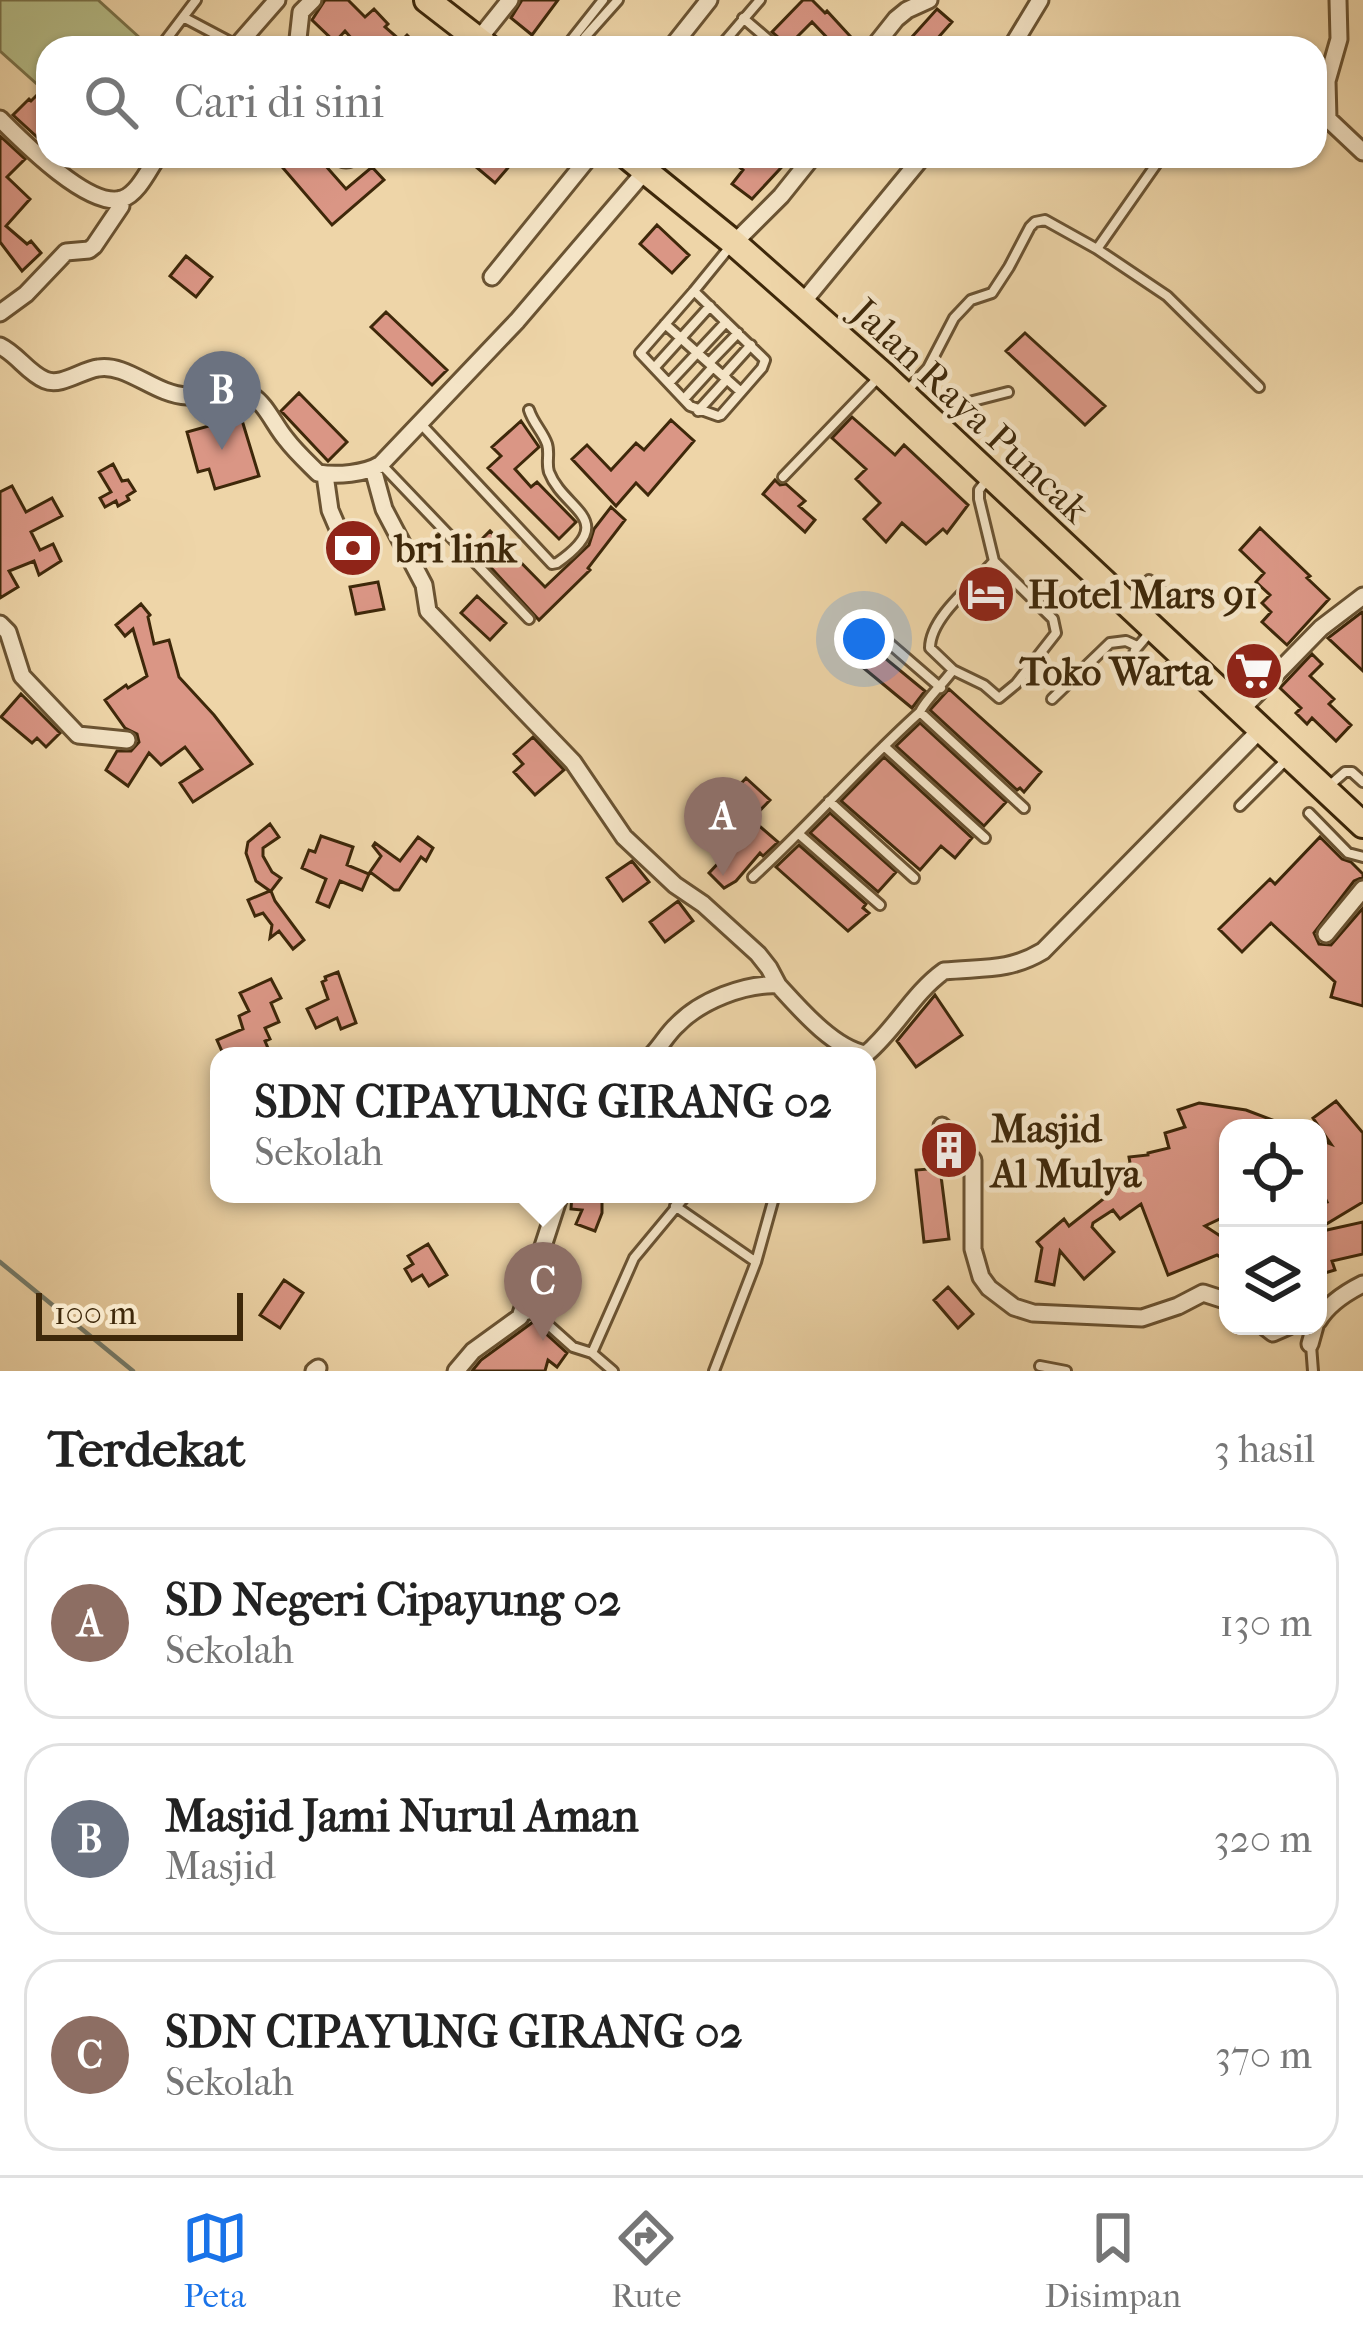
<!DOCTYPE html>
<html lang="id">
<head>
<meta charset="utf-8">
<style>
  :root { --surface:#fff; --page:#f2f2f2; --text:#222; --muted:#767676; --line:#e0e0e0; --accent:#1a73e8 }
  body { margin:0; font-family:"IM FELL French Canon",serif; background:var(--page); color:var(--text) }
  .controls { position:absolute; right:36px; bottom:36px; display:grid; overflow:hidden; border-radius:24px; box-shadow:0 3px 9px #0004 }
  .controls button { width:108px; height:108px; display:grid; place-items:center; padding:0; border:0; border-bottom:3px solid var(--line); background:var(--surface); color:var(--text); font:60px sans-serif }
  .scale { position:absolute; left:36px; bottom:30px; width:207px; box-sizing:border-box; padding-left:12px; border:6px solid #3e280a; border-top:0; font-size:33px; line-height:42px; white-space:nowrap; color:#3e280a; -webkit-text-stroke:9px #f4e4c6; paint-order:stroke }
  .you { position:absolute; left:864px; top:639px; width:42px; height:42px; margin:-30px; border:9px solid #fff; border-radius:50%; background:#1a73e8; box-shadow:0 0 0 18px #1a73e833 }
  .badge { display:grid; place-items:center; width:78px; height:78px; border-radius:50%; background:var(--accent); color:#fff; font-size:39px; font-weight:700 }
  .pin { position:absolute; translate:-50% -99px; filter:drop-shadow(0 3px 6px #0008) }
  .pin::after { content:''; position:absolute; top:63px; width:42px; height:36px; background:inherit; clip-path:polygon(0 0,100% 0,50% 100%) }
  .popup { position:absolute; left:210px; top:1047px; width:666px; height:156px; box-sizing:border-box; display:grid; place-content:center; border-radius:24px; background:var(--surface); filter:drop-shadow(0 3px 9px #0005); font-size:39px; white-space:nowrap; color:var(--muted) }
  .popup b { font-size:45px; color:var(--text) }
  .popup::after { content:''; position:absolute; left:50%; top:100%; margin-left:-24px; border:24px solid transparent; border-top-color:var(--surface) }
  .list { margin:0; padding:0; list-style:none }
  h2 { display:flex; justify-content:space-between; align-items:center; height:156px; margin:0; padding:0 48px; font-size:51px }
  h2 small { font-size:39px; font-weight:400; color:var(--muted) }
  .list li { display:grid; grid-template-columns:78px 1fr auto; gap:36px; align-items:center; box-sizing:border-box; height:192px; margin:0 24px 24px; padding:0 24px; border:3px solid var(--line); border-radius:36px }
  .list b { display:block; font-size:45px; white-space:nowrap }
  .list p { margin:0; font-size:39px; white-space:nowrap; color:var(--muted) }
  .list em { font-size:39px; font-style:normal; color:var(--muted) }
  .icon { flex:none; width:66px; height:66px; fill:none; stroke:currentColor; stroke-width:2; stroke-linecap:round; stroke-linejoin:round }
  .map { position:relative; flex:none; width:1363px; height:1371px; overflow:hidden }
  .search { position:absolute; background:var(--surface); box-shadow:0 3px 9px #0004; left:36px; right:36px; top:36px; height:132px; display:flex; align-items:center; gap:30px; box-sizing:border-box; padding:0 42px; border-radius:36px; color:var(--muted); font-size:45px }
  .sheet { height:804px; background:var(--surface) }
  nav { display:flex; justify-content:space-around; align-items:center; box-sizing:border-box; height:168px; border-top:3px solid var(--line); background:var(--surface); font-size:33px; color:var(--muted) }
  nav a { display:grid; justify-items:center; gap:6px }
  nav .on { color:var(--accent) }
  .map>svg:first-child { display:block }
</style>
</head>
<body>
<div class="map">
<svg width="1363" height="1371" viewBox="0 0 1363 1371">
  <rect width="100%" height="100%" fill="#eed5a8"/>
  <filter id="stains"><feTurbulence type="fractalNoise" baseFrequency=".00167" numOctaves="4"/><feColorMatrix values="0 0 0 0 .2 0 0 0 0 .09 0 0 0 0 .02 0 0 0 .5 -.17"/></filter>
  <radialGradient id="worn" r=".72"><stop offset=".6" stop-color="#630" stop-opacity="0"/><stop offset="1" stop-color="#630" stop-opacity=".3"/></radialGradient>
  <path fill="#b6be89" stroke="#7a734a" stroke-width="3" d="M0 0H98L140 38 131 48H48V94L0 51Z"/>
  <g fill="none" stroke-linecap="round" stroke-linejoin="round">
    <path stroke="#767e6e" stroke-width="4.5" d="M0 1262 133 1371"/>
  </g>
  <path fill="#da9685" stroke="#3e280a" stroke-width="3" d="M325 0H348L365 17 374 9 388 24 385 27 401 41 407 35 420 48H360L345 31 335 42 312 20Z
    M522 0H558L532 35 511 18Z
    M803 0H812L825 13 827 11 861 48H837L812 22 788 46 772 32Z
    M937 9 952 22 929 48H902Z
    M37 95 48 106V147L13 115 29 99 31 101Z
    M0 136 25 159 7 177 30 199 6 226 27 244 31 241 41 253 22 271 0 242Z
    M284 156H317L346 189 372 167 384 180 332 225 277 161Z
    M463 156H518L495 183Z
    M726 156H792L752 199 732 184 743 170Z
    M657 225 689 255 672 273 640 244Z
    M186 256 212 277 196 297 170 276Z
    M386 312 447 370 432 385 371 327Z
    M1025 333 1105 406 1085 425 1006 351Z
    M299 393 347 442 328 461 281 411Z
    M241 417 259 476 215 489 209 469 198 472 187 432Z
    M852 417 895 455 904 445 968 505 947 533 943 529 926 544 902 523 886 542 864 519 880 503 856 479 866 469 832 438Z
    M671 420 694 441 648 495 636 483 616 506 572 459 587 445 611 470 636 443 644 450Z
    M521 421 539 447 515 469 531 487 537 482 576 522 559 539 488 468 501 456 492 447Z
    M113 464 122 481 128 480 135 491 127 496 129 500 118 506 116 501 105 507 100 498 111 492 99 472Z
    M775 480 780 485 786 484 805 501 799 506 815 520 805 532 763 494Z
    M12 486 26 512 52 498 62 516 31 532 40 550 53 544 61 561 39 575 34 561 9 571 18 587 0 598V492Z
    M611 507 625 520 588 568 590 570 539 620 473 548 490 531 545 587 589 545 594 529Z
    M1260 528 1310 576 1307 578 1329 599 1287 645 1262 622 1271 612 1262 603 1270 595 1256 582 1264 573 1240 550Z
    M378 582 384 609 356 614 350 587Z
    M477 596 506 623 490 640 461 613Z
    M141 604 150 615 148 617 154 644 169 640 179 677 214 715 252 764 193 802 180 783 202 769 185 747 161 765 149 753 128 786 106 770 117 751H131L139 742 137 734 125 728 105 700 126 685 128 688 147 676 133 629 125 636 116 625Z
    M1362 612 1363 613V671L1328 638Z
    M857 635 925 691 912 708 843 651Z
    M1312 654 1322 664 1310 676 1334 699 1329 704 1351 725 1336 741 1312 718 1307 724 1296 713 1301 708 1280 688Z
    M949 689 1041 772 1024 792 1020 788 1017 790 930 710Z
    M21 694 60 733 46 747 37 738 32 743 1 717Z
    M920 723 1006 802 984 826 896 746Z
    M533 737 564 770 535 795 514 772 523 764 514 754Z
    M884 757 972 838 955 858 941 846 920 870 841 801Z
    M746 778 770 800 749 822 726 800Z
    M830 813 896 872 878 892 810 833Z
    M756 823 778 842 763 856 760 853 736 881 724 888 709 873Z
    M270 824 279 837 263 848V856L272 872 281 878 271 891 275 901 304 940 293 949 279 931 270 938 272 925 263 913 255 916 248 900 270 891 256 881 246 853 248 842Z
    M321 836 353 847 347 865 369 874 362 890 340 881 329 907 317 902 326 879 302 868 309 850 315 852Z
    M418 837 433 848 426 861 421 857 399 890H394L370 872 381 856 373 846 375 843 400 861Z
    M1320 837 1342 859 1351 862 1363 874V877L1354 881 1314 933 1319 944 1331 945 1363 908V1006L1331 997 1335 982 1271 923 1242 952 1219 929 1270 879 1275 884Z
    M799 845 866 904 863 908 869 913 848 931 776 867Z
    M632 861 649 882 623 901 607 878Z
    M678 901 693 921 665 942 650 922Z
    M338 972 356 1023 341 1029 337 1018 316 1028 307 1009 328 999 322 982 326 980 325 977Z
    M271 979 281 998 271 1003 279 1022 265 1028 270 1039 265 1041 270 1053 255 1056 252 1049 235 1056H224L217 1040 243 1029 239 1016 249 1011 240 993Z
    M935 995 962 1035 916 1067 897 1041Z
    M1336 1101 1363 1133V1202L1318 1229V1204L1327 1202 1318 1184V1139L1331 1144 1313 1118Z
    M1199 1103 1246 1110 1291 1127 1228 1128V1215L1205 1226 1228 1241V1262L1217 1255 1168 1275 1141 1204 1120 1219 1113 1210 1093 1223 1092 1227 1114 1252 1084 1279 1060 1251 1054 1285 1036 1281 1042 1248 1037 1242 1064 1219 1069 1226 1116 1189 1108 1178 1130 1163 1129 1157 1148 1155V1153L1169 1148 1165 1133 1185 1127 1178 1110Z
    M940 1168 949 1239 924 1242 916 1170Z
    M572 1194H602V1213L595 1231 576 1224 582 1210 571 1209Z
    M1363 1222V1254L1332 1261 1335 1270 1318 1275V1232Z
    M428 1244 447 1275 429 1286 422 1275 412 1281 405 1269 413 1264 408 1256Z
    M284 1280 303 1293 280 1328 260 1315Z
    M948 1287 973 1314 958 1328 934 1300Z
    M533 1322 567 1353 557 1367 548 1360 545 1371H472L481 1360Z"/>
  <g fill="none" stroke-linecap="round" stroke-linejoin="round">
    <defs>
      <path id="service" d="M183 17 236 45
        M743 18 778 48
        M162 45 196 0
        M565 48 603 0
        M580 48 585 37 618 0
        M719 48 760 0
        M332 156C342 165 351 164 361 156
        M1097 249 1162 156
        M694 291 765 360 762 368 721 415 718 416 690 406 640 353Z
        M694 291 729 248
        M665 324 741 392
        M709 363 738 333
        M655 367 710 306
        M723 376 751 345
        M669 383 726 322
        M907 391 928 368 954 318 971 300 992 293 1009 267 1030 227 1035 222 1045 220 1097 249 1167 296 1259 387
        M684 399 713 367
        M698 411 727 379
        M944 422 969 402 1008 392
        M421 424 552 564 557 563C620 519 564 511 549 472 546 463 550 453 547 444 543 432 533 423 529 410
        M382 465 529 619
        M783 477 877 379
        M1128 602 1149 580 1173 602
        M1152 630 1135 650 1134 654C1139 664 1148 675 1160 675L1181 657
        M875 631 941 688
        M953 670 984 685 999 698 1016 684 1056 633 1053 619 994 561
        M1052 699 1110 643 1126 641 1137 646
        M920 712 1024 808
        M884 746 985 838
        M1330 785 1345 772H1352L1363 782
        M829 801 914 878
        M1240 806 1288 758
        M1309 813 1348 853 1363 857
        M800 835 880 905
        M753 877C811 824 862 764 920 712 925 700 944 683 953 670L930 648C930 617 974 584 994 561L979 499V490L989 477
        M675 1206 756 1262
        M521 1316 535 1313 573 1347 592 1353 613 1371
        M1311 1345 1313 1371
        M592 1353 634 1258 683 1199 684 1194
        M1040 1366 1066 1371
        M714 1371 756 1262 775 1194"/>
      <path id="minor" d="M1338 0 1339 39 1327 81 1328 119 1363 152
        M478 40 510 0
        M235 48 277 0
        M297 48 301 12 313 0
        M671 48 709 0
        M873 48 896 19 907 10 929 0
        M1011 48 1040 0
        M0 119C22 141 89 209 122 199 138 194 149 169 158 156
        M734 243 781 196 813 156
        M492 277 590 156
        M803 302 923 156
        M0 313 26 294 66 252 89 250 94 246 121 206V199
        M0 346C17 354 28 373 45 380 61 387 82 370 98 368 127 363 155 395 187 396 208 397 231 382 251 395 267 405 274 425 286 439 295 451 307 462 318 473 337 476 365 474 381 464L517 321 646 170
        M373 469 384 509 424 585 428 611 573 762 624 837 675 885 703 904 758 954 769 968 778 985
        M325 475 330 510 354 566
        M0 624 8 632 22 676 78 735 127 740
        M1240 711 1321 628 1363 596
        M1326 934 1363 889
        M651 1056C661 1046 667 1034 677 1025 700 1001 745 983 778 985 799 1008 834 1049 866 1054 896 1029 912 994 944 971 981 967 1008 972 1043 951L1260 730
        M942 1126 973 1160V1249L981 1277 989 1288 1014 1307 1033 1313 1142 1318 1178 1306 1203 1293 1228 1301
        M1318 1321C1328 1304 1345 1293 1363 1284
        M1264 1326 1273 1333 1289 1326
        M1310 1344 1315 1326
        M314 1371 318 1368
        M456 1371 473 1351 520 1317 560 1194"/>
      <path id="trunk" d="M427 0 489 48
        M627 156 734 243 882 374 1363 825"/>
    </defs>
    <use href="#service" stroke="#6a5332" stroke-width="14"/>
    <use href="#minor" stroke="#6a5332" stroke-width="21"/>
    <use href="#trunk" stroke="#3e280a" stroke-width="30"/>
    <use href="#service" stroke="#f4e4c6" stroke-width="8"/>
    <use href="#minor" stroke="#f4e4c6" stroke-width="15"/>
    <use href="#trunk" stroke="#eed5a8" stroke-width="24"/>
  </g>
  <defs>
    <symbol id="bank-disc" viewBox="-11 -11 22 22"><circle r="9.5" fill="#8f2418" stroke="#f4e4c6"/><path d="M-6-4H6V4H-6ZM0-2.3a2.3 2.3 0 1 0 0 4.6a2.3 2.3 0 1 0 0-4.6Z" fill="#fff"/></symbol>
    <symbol id="hotel-disc" viewBox="-11 -11 22 22"><circle r="9.5" fill="#8f2418" stroke="#f4e4c6"/><path d="M-6-4.5h1.5V1H6V5H4.5V3h-9V5H-6ZM-4 0a1.8 1.8 0 1 1 3.6 0ZM.5 0V-2.5h3Q6-2.5 6 0Z" fill="#fff"/></symbol>
    <symbol id="supermarket-disc" viewBox="-11 -11 22 22"><circle r="9.5" fill="#8f2418" stroke="#f4e4c6"/><path d="M-6-5.5h2.5l.6 2H6L4.5 2H-2.5L-4.4-4H-6ZM-1.5 3.2a1.3 1.3 0 1 0 .1 0ZM3 3.2a1.3 1.3 0 1 0 .1 0Z" fill="#fff"/></symbol>
    <symbol id="building-disc" viewBox="-11 -11 22 22"><circle r="9.5" fill="#8f2418" stroke="#f4e4c6"/><path d="M-4-6H4V6H1V3H-1V6H-4ZM-2.5-4.3h1.7v1.8h-1.7ZM.8-4.3h1.7v1.8H.8ZM-2.5-1h1.7V.8h-1.7ZM.8-1h1.7V.8H.8Z" fill="#fff"/></symbol>
  </defs>
  <g fill-rule="evenodd">
    <use href="#bank-disc" x="320" y="515" width="66" height="66"/>
    <use href="#hotel-disc" x="953" y="561" width="66" height="66"/>
    <use href="#supermarket-disc" x="1221" y="638" width="66" height="66"/>
    <use href="#building-disc" x="916" y="1117" width="66" height="66"/>
  </g>
  <g text-anchor="middle" stroke-width="10" stroke-linejoin="round" paint-order="stroke">
    <g font-size="39" fill="#3e280a" stroke="#f4e4c6">
      <text transform="translate(971 410) rotate(43)" y="14">Jalan Raya Puncak</text>
    </g>
    <g font-size="39" font-weight="bold" fill="#3e280a" stroke="#f4e4c6" text-anchor="start">
      <text x="395" y="562">bri link</text>
      <text x="1028" y="608">Hotel Mars 91</text>
      <text x="1212" y="685" text-anchor="end">Toko Warta</text>
      <text x="991" y="1142">Masjid<tspan x="991" dy="45">Al Mulya</tspan></text>
    </g>
  </g>
  <rect width="100%" height="100%" filter="url(#stains)"/>
  <rect width="100%" height="100%" fill="url(#worn)"/>
</svg>
<div class="controls">
<button><svg class="icon" aria-label="locate" viewBox="0 0 24 24"><circle cx="12" cy="12" r="6"/><path d="M12 2v4M12 18v4M2 12h4M18 12h4"/></svg></button>
<button><svg class="icon" aria-label="layers" viewBox="0 0 24 24"><path d="M12 4l9 5-9 5-9-5zM3 14l9 5 9-5"/></svg></button>
</div>
<div class="scale">100 m</div>
<div class="you"></div>
<div class="pin badge" style="left:723px;top:876px;background:#8d6e63">A</div>
<div class="pin badge" style="left:222px;top:450px;background:#6b7280">B</div>
<div class="pin badge" style="left:543px;top:1341px;background:#8d6e63">C</div>
<div class="popup"><b>SDN CIPAYUNG GIRANG 02</b>Sekolah</div>
<div class="search"><svg class="icon" aria-label="search" viewBox="0 0 24 24"><circle cx="10" cy="10" r="6"/><path d="M15 15l6 6"/></svg>Cari di sini</div>
</div>
<section class="sheet">
<h2>Terdekat<small>3 hasil</small></h2>
<ul class="list">
<li><span class="badge" style="background:#8d6e63">A</span><div><b>SD Negeri Cipayung 02</b><p>Sekolah</p></div><em>130 m</em></li>
<li><span class="badge" style="background:#6b7280">B</span><div><b>Masjid Jami Nurul Aman</b><p>Masjid</p></div><em>320 m</em></li>
<li><span class="badge" style="background:#8d6e63">C</span><div><b>SDN CIPAYUNG GIRANG 02</b><p>Sekolah</p></div><em>370 m</em></li>
</ul>
</section>
<nav>
<a class="on"><svg class="icon" aria-label="map" viewBox="0 0 24 24"><path d="M3 6l6-2 6 2 6-2v14l-6 2-6-2-6 2zM9 4v14M15 6v14"/></svg>Peta</a>
<a><svg class="icon" aria-label="directions" viewBox="0 0 24 24"><path d="M12 3l9 9-9 9-9-9zM9 14v-3h6M13 9l2 2-2 2"/></svg>Rute</a>
<a><svg class="icon" aria-label="saved" viewBox="0 0 24 24"><path d="M7 4h10v16l-5-4-5 4z"/></svg>Disimpan</a>
</nav>
</body>
</html>
